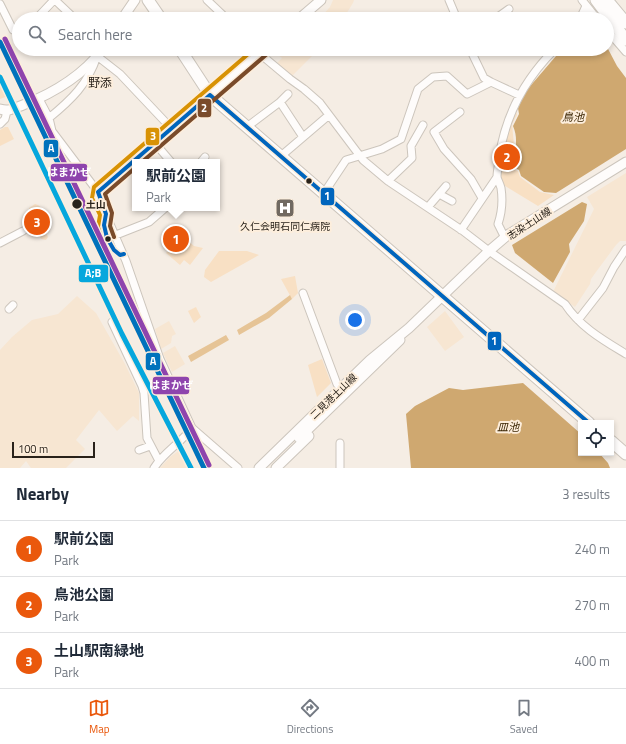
<!DOCTYPE html>
<html lang="en">
<head>
<meta charset="utf-8">
<style>
  :root { --surface:#fff; --page:#f2f2f3; --text:#1f2937; --muted:#747a83; --line:#e0e1e3; --accent:#ea580c }
  body { margin:0; font-family:"Titillium Web","Noto Sans JP",sans-serif; background:var(--page); color:var(--text) }
  .controls { position:absolute; right:12px; bottom:12px; display:grid; overflow:hidden; border-radius:0px; box-shadow:0 2px 6px #0003 }
  .controls button { width:36px; height:36px; display:grid; place-items:center; padding:0; border:0; border-bottom:1px solid var(--line); background:var(--surface); color:var(--text); font:20px sans-serif }
  .scale { position:absolute; left:12px; bottom:10px; width:83px; box-sizing:border-box; padding-left:4px; border:2px solid #29221a; border-top:0; font-size:11px; line-height:14px; white-space:nowrap; color:#29221a; -webkit-text-stroke:3px #fdeedc; paint-order:stroke }
  .you { position:absolute; left:355px; top:320px; width:14px; height:14px; margin:-10px; border:3px solid #fff; border-radius:50%; background:#1a73e8; box-shadow:0 0 0 6px #1a73e833 }
  .badge { display:grid; place-items:center; width:26px; height:26px; border-radius:50%; background:var(--accent); color:#fff; font-size:13px; font-weight:700 }
  .pin { position:absolute; translate:-50% -50%; border:2px solid #fff; box-shadow:0 1px 4px #0006 }
  .popup { position:absolute; left:132px; top:159px; width:88px; height:52px; box-sizing:border-box; display:grid; place-content:center; border-radius:0px; background:var(--surface); filter:drop-shadow(0 1px 3px #0005); font-size:13px; white-space:nowrap; color:var(--muted) }
  .popup b { font-size:15px; color:var(--text) }
  .popup::after { content:''; position:absolute; left:50%; top:100%; margin-left:-8px; border:8px solid transparent; border-top-color:var(--surface) }
  .list { margin:0; padding:0; list-style:none }
  h2 { display:flex; justify-content:space-between; align-items:center; height:52px; margin:0; padding:0 16px; font-size:17px }
  h2 small { font-size:13px; font-weight:400; color:var(--muted) }
  .list li { display:grid; grid-template-columns:26px 1fr auto; gap:12px; align-items:center; box-sizing:border-box; height:56px; padding:0 16px; border-top:1px solid var(--line) }
  .list b { display:block; font-size:15px; white-space:nowrap }
  .list p { margin:0; font-size:13px; white-space:nowrap; color:var(--muted) }
  .list em { font-size:13px; font-style:normal; color:var(--muted) }
  .icon { flex:none; width:22px; height:22px; fill:none; stroke:currentColor; stroke-width:2; stroke-linecap:round; stroke-linejoin:round }
  .map { position:relative; flex:none; width:626px; height:468px; overflow:hidden }
  .search { position:absolute; background:var(--surface); box-shadow:0 2px 6px #0003; left:12px; right:12px; top:12px; height:44px; display:flex; align-items:center; gap:10px; box-sizing:border-box; padding:0 14px; border-radius:22px; color:var(--muted); font-size:15px }
  .sheet { height:220px; background:var(--surface) }
  nav { display:flex; justify-content:space-around; align-items:center; box-sizing:border-box; height:56px; border-top:1px solid var(--line); background:var(--surface); font-size:11px; color:var(--muted) }
  nav a { display:grid; justify-items:center; gap:2px }
  nav .on { color:var(--accent) }
  .map>svg:first-child { display:block }
</style>
</head>
<body>
<div class="map">
<svg width="626" height="468" viewBox="0 0 626 468">
  <rect width="100%" height="100%" fill="#f5ede4"/>
  <path fill="#f7e6d2" d="M333 0H354L353 3 343 19H319L330 7Z
    M286 49H318V50L291 77 276 64 282 58 278 55Z
    M626 173V241H620L616 245 596 272 591 279 590 284 575 307 553 292 594 209 587 197Z
    M77 296 96 313 125 364 139 393V421L133 416 117 431 99 410 76 440 85 449 66 468H31L26 461 20 468H0V350L12 337 32 320 58 314Z
    M445 311 464 337 445 351 427 327Z
    M169 321 176 334 172 336 171 343 161 349 155 329Z
    M175 346 185 364 172 372 163 353Z
    M184 447 195 468H160L170 457Z"/>
  <path fill="#f8e0c4" d="M0 77 8 96 0 99Z
    M516 110 517 115 512 124 514 145 513 163 515 170 518 171 520 177 540 192 554 195 538 206 502 184 499 177 507 130Z
    M5 127H8L14 139 0 146V130Z
    M35 204C44 206 42 213 42 220 42 226 46 232 48 237L46 240 41 239 30 219 29 208Z
    M171 225 194 246 203 248 190 265 184 260 180 265 166 253 168 251 166 248 167 232Z
    M219 251H247L259 255 211 282 204 277 205 270Z
    M295 276 298 293 292 299 281 279Z
    M196 307 201 317 194 323 188 311Z
    M322 359 331 383 317 397 308 365Z"/>
  <path fill="#e6c496" d="M290 295 292 299 269 318 239 335 237 330 266 313Z
    M226 335 229 340 191 362 188 356Z"/>
  <path fill="#cfa870" d="M607 47 617 66 626 78V149L556 193 544 192 521 176 519 170 517 169C512 151 520 142 513 126L519 114 518 108 526 91 562 49H607Z
    M582 202 587 204 584 221 569 244 570 252 553 283 515 253 512 245Z
    M523 383 581 434V453H599L608 463 610 468H411L406 414 415 406 449 388 463 390Z"/>
  <g fill="none" stroke-linecap="round" stroke-linejoin="round">
    <defs>
      <path id="minor" d="M55 0 75 19
        M207 0 227 19
        M449 0 457 19
        M582 0 597 19
        M0 4 13 30 19 27
        M36 19 54 0
        M495 19 509 9
        M580 19 586 6
        M607 30 626 52
        M254 49 290 79 304 89 320 103 363 160 388 181 463 231 489 251 565 304C580 327 603 340 626 354
        M470 49 484 78 491 82
        M39 99 49 118 52 131 98 192
        M280 102 288 94
        M460 112 434 132 444 149 471 179 482 198
        M49 118C71 100 88 84 97 56L120 74 171 128
        M0 124 5 119 7 111
        M248 126 280 102 303 137
        M154 142 171 162
        M281 156 329 115
        M201 162 205 157
        M388 181 412 158 411 146 423 125
        M324 193 346 160 382 149 401 139 418 89 433 77 447 76 467 94 491 82 519 95
        M439 194 452 201
        M428 207 446 186
        M461 230 497 177
        M116 235 149 222 165 208
        M505 238 498 224C502 212 503 201 501 188 500 184 498 181 497 177 497 171 499 164 499 158 505 116 525 79 555 49
        M0 243 23 231
        M303 293 337 384
        M9 309 13 305
        M578 320 603 288 614 267 626 249
        M112 322 142 386 144 393 147 438 159 461
        M192 428 238 468
        M340 443V468
        M139 450 150 446
        M154 468C164 452 181 443 192 428L160 359 126 261 97 194 101 189 210 95"/>
      <path id="major" d="M122 19 135 0
        M299 19 321 0
        M210 95 263 49
        M0 109C9 112 15 108 23 105 54 93 83 75 103 49
        M299 438 400 340
        M259 468 370 360 409 328 489 251 509 234 626 162
        M276 468 309 436"/>
      <path id="highway" d="M148 0 161 19
        M596 0 626 40
        M607 0 626 23
        M180 49 210 95 589 423
        M611 441 626 454"/>
    </defs>
    <use href="#minor" stroke="#ccc5bc" stroke-width="9"/>
    <use href="#major" stroke="#ccc5bc" stroke-width="11"/>
    <use href="#highway" stroke="#ccc5bc" stroke-width="13"/>
    <use href="#minor" stroke="#fefcfb" stroke-width="7"/>
    <use href="#major" stroke="#fefcfb" stroke-width="9"/>
    <use href="#highway" stroke="#fefcfb" stroke-width="11"/>
    <defs>
      <path id="bus-1" d="M210 95 589 423
        M124 254 120 255 114 250 107 238 104 225 106 214 98 192 210 95"/>
      <path id="bus-2" d="M142 162 267 54
        M114 237 110 226 112 213 105 194 135 168"/>
      <path id="bus-3" d="M102 241 98 227 100 215 92 198 94 187 254 49"/>
    </defs>
    <use href="#bus-1" stroke="#fdeedc" stroke-width="7"/>
    <use href="#bus-2" stroke="#fdeedc" stroke-width="7"/>
    <use href="#bus-3" stroke="#fdeedc" stroke-width="7"/>
    <use href="#bus-1" stroke="#0065bd" stroke-width="4"/>
    <use href="#bus-2" stroke="#7a4b2a" stroke-width="4"/>
    <use href="#bus-3" stroke="#d89204" stroke-width="4"/>
    <defs>
      <path id="rail-1" d="M0 42 204 468"/>
      <path id="rail-2" d="M0 77 122 334 191 468"/>
      <path id="rail-3" d="M5 39 209 465"/>
    </defs>
    <use href="#rail-1" stroke="#fdeedc" stroke-width="8"/>
    <use href="#rail-2" stroke="#fdeedc" stroke-width="8"/>
    <use href="#rail-3" stroke="#fdeedc" stroke-width="8"/>
    <use href="#rail-1" stroke="#0072bc" stroke-width="5"/>
    <use href="#rail-2" stroke="#06a7dd" stroke-width="5"/>
    <use href="#rail-3" stroke="#8e44ad" stroke-width="5"/>
  </g>
  <defs>
    <symbol id="hospital-square" viewBox="-11 -11 22 22"><rect x="-9" y="-9" width="18" height="18" rx="4" fill="#706961" stroke="#fdeedc"/><path d="M-5-5h3v3.5h4V-5h3V5h-3V1.5h-4V5h-3Z" fill="#fff"/></symbol>
  </defs>
  <g fill-rule="evenodd">
    <use href="#hospital-square" x="274" y="197" width="22" height="22"/>
  </g>
  <g fill="#29221a" stroke="#fdeedc" stroke-width="1.5">
    <circle cx="309" cy="181" r="3.5"/>
    <circle cx="77" cy="204" r="5.5"/>
    <circle cx="108" cy="239" r="3.5"/>
  </g>
  <g text-anchor="middle" stroke-width="4" stroke-linejoin="round" paint-order="stroke">
    <g font-size="10" font-weight="bold" fill="#29221a" stroke="#fdeedc" text-anchor="start">
      <text x="86" y="208">土山</text>
    </g>
    <g font-size="10" fill="#29221a" stroke="#fdeedc">
      <text transform="translate(529 223) rotate(-33)" y="4">志染土山線</text>
      <text transform="translate(333 396) rotate(-44)" y="4">二見港土山線</text>
    </g>
    <g font-size="10" fill="#29221a" stroke="#fdeedc">
      <text x="285" y="230">久仁会明石同仁病院</text>
    </g>
    <g font-size="11" font-style="italic" fill="#3a2402" stroke="#fdeedc">
      <text x="573" y="121">鳥池</text>
      <text x="508" y="431">皿池</text>
    </g>
    <g font-size="12" fill="#29221a" stroke="#fdeedc">
      <text x="100" y="87">野添</text>
    </g>
  </g>
  <g stroke="#fdeedc" stroke-width="1.5">
    <rect x="197" y="98" width="15" height="20" rx="4" fill="#7a4b2a"/>
    <rect x="145" y="127" width="15" height="19" rx="4" fill="#d89204"/>
    <rect x="43" y="139" width="16" height="19" rx="4" fill="#0072bc"/>
    <rect x="50" y="163" width="38" height="19" rx="4" fill="#8e44ad"/>
    <rect x="320" y="187" width="15" height="19" rx="4" fill="#0065bd"/>
    <rect x="78" y="264" width="31" height="19" rx="4" fill="#06a7dd"/>
    <rect x="487" y="331" width="15" height="20" rx="4" fill="#0065bd"/>
    <rect x="145" y="352" width="16" height="19" rx="4" fill="#0072bc"/>
    <rect x="152" y="376" width="38" height="19" rx="4" fill="#8e44ad"/>
  </g>
  <g font-size="11" text-anchor="middle" font-weight="bold" fill="#fff">
    <text x="204" y="112">2</text>
    <text x="153" y="140">3</text>
    <text x="51" y="152">A</text>
    <text x="69" y="176">はまかぜ</text>
    <text x="327" y="200">1</text>
    <text x="93" y="277">A;B</text>
    <text x="494" y="345">1</text>
    <text x="153" y="365">A</text>
    <text x="171" y="389">はまかぜ</text>
  </g>
</svg>
<div class="controls">
<button><svg class="icon" aria-label="locate" viewBox="0 0 24 24"><circle cx="12" cy="12" r="6"/><path d="M12 2v4M12 18v4M2 12h4M18 12h4"/></svg></button>
</div>
<div class="scale">100 m</div>
<div class="you"></div>
<div class="pin badge" style="left:176px;top:239px">1</div>
<div class="popup"><b>駅前公園</b>Park</div>
<div class="pin badge" style="left:507px;top:157px">2</div>
<div class="pin badge" style="left:37px;top:222px">3</div>
<div class="search"><svg class="icon" aria-label="search" viewBox="0 0 24 24"><circle cx="10" cy="10" r="6"/><path d="M15 15l6 6"/></svg>Search here</div>
</div>
<section class="sheet">
<h2>Nearby<small>3 results</small></h2>
<ul class="list">
<li><span class="badge">1</span><div><b>駅前公園</b><p>Park</p></div><em>240 m</em></li>
<li><span class="badge">2</span><div><b>鳥池公園</b><p>Park</p></div><em>270 m</em></li>
<li><span class="badge">3</span><div><b>土山駅南緑地</b><p>Park</p></div><em>400 m</em></li>
</ul>
</section>
<nav>
<a class="on"><svg class="icon" aria-label="map" viewBox="0 0 24 24"><path d="M3 6l6-2 6 2 6-2v14l-6 2-6-2-6 2zM9 4v14M15 6v14"/></svg>Map</a>
<a><svg class="icon" aria-label="directions" viewBox="0 0 24 24"><path d="M12 3l9 9-9 9-9-9zM9 14v-3h6M13 9l2 2-2 2"/></svg>Directions</a>
<a><svg class="icon" aria-label="saved" viewBox="0 0 24 24"><path d="M7 4h10v16l-5-4-5 4z"/></svg>Saved</a>
</nav>
</body>
</html>
